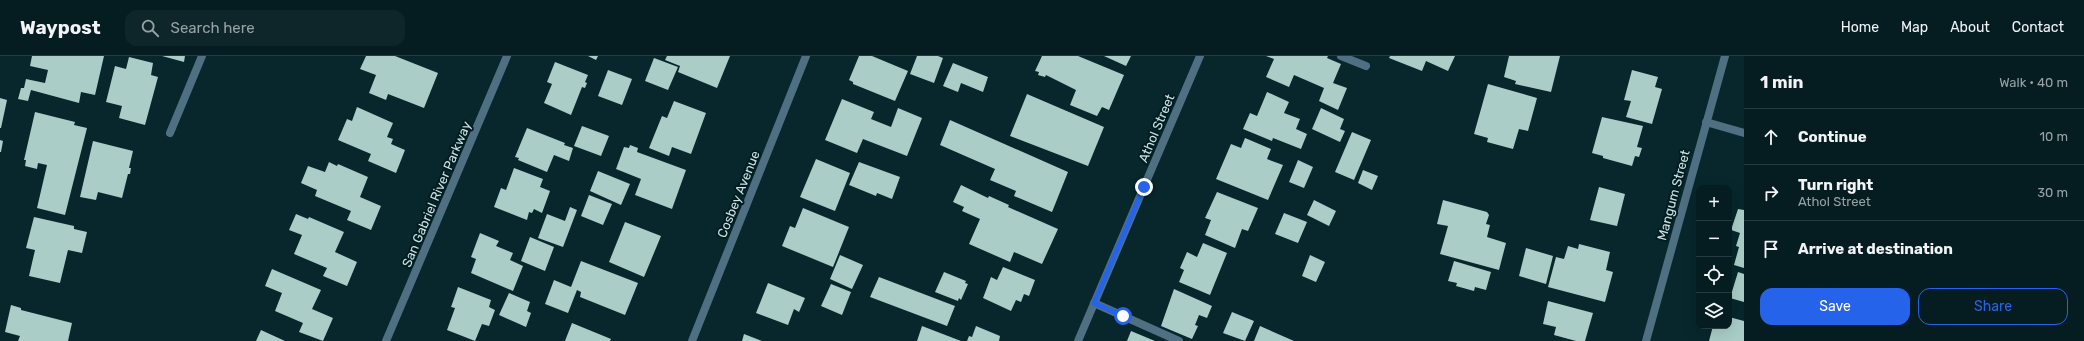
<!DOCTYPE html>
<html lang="en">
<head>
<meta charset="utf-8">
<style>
  :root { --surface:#051d21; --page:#0e262a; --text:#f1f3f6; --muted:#97a2a5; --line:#263b3f; --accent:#2563eb }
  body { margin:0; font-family:Rubik,sans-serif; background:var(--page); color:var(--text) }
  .controls { position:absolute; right:12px; bottom:12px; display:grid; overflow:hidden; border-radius:8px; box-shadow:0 4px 16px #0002 }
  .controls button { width:36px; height:36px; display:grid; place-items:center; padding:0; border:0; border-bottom:1px solid var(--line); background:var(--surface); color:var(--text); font:20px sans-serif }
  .stop { position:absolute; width:12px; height:12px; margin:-9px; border:3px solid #2563eb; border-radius:50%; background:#fff }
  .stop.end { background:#2563eb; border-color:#fff; box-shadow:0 1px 4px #0008 }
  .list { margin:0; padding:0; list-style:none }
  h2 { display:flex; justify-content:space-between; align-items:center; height:52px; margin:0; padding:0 16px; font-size:17px }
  h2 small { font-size:13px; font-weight:400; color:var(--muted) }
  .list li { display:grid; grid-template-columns:26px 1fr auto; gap:12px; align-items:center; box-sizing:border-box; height:56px; padding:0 16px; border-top:1px solid var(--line) }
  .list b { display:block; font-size:15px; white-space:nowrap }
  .list p { margin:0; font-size:13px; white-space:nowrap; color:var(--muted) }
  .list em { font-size:13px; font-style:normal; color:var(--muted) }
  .actions { display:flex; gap:8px; padding:12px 16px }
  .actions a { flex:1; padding:9px 0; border:1px solid var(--accent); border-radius:12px; text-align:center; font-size:14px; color:var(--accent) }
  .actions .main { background:var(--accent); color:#fff }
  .icon { flex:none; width:22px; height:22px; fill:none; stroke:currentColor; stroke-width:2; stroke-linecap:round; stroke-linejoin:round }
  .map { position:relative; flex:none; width:1744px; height:285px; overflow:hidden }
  header { display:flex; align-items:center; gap:24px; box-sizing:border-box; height:56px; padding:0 20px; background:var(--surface); border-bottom:1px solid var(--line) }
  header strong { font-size:19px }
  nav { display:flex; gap:22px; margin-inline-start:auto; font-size:14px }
  .search { width:280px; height:36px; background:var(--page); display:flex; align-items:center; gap:10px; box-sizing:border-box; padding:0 14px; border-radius:12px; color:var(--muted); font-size:15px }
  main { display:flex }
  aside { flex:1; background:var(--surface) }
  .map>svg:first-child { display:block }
</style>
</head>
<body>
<header>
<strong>Waypost</strong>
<div class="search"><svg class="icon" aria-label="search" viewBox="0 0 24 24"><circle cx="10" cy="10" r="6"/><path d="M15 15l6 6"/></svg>Search here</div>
<nav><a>Home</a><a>Map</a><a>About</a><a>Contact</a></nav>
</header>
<main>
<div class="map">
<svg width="1744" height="285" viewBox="0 0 1744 285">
  <rect width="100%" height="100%" fill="#07272c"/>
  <path fill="#aacdc7" d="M32 0H104L95 39 81 36 79 47 31 34 28 45 18 43 21 32H24L26 23 45 27 48 14 30 10Z
    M162 0H185L184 6Z
    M366 0H395L438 17 424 52 388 38 386 44 369 37 376 19 360 13Z
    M588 0H598L596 4Z
    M667 0H730L717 32 678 16 680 10 665 4Z
    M859 0H872L908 15 895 45 853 28V26L849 24Z
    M917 0H938L943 2 934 27 910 18Z
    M1042 0H1078L1124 19 1109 54 1102 51 1097 60 1070 49 1076 34 1046 19 1045 21 1038 19 1039 16 1035 15Z
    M1104 0H1131L1126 10Z
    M1266 0H1328L1327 2 1341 8 1333 27 1347 32 1338 54 1319 45 1324 32 1294 19 1289 31 1266 21 1274 3Z
    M1390 0H1455L1448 15 1426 5 1422 15 1389 2Z
    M1509 0H1560L1551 36 1515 28 1516 25 1504 21Z
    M129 1 153 7 151 19 158 21 145 69 119 62 122 50 106 46 115 10 126 13Z
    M654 2 678 11 668 34 645 25Z
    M555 6 588 19 585 26 587 27 585 32 582 31 571 59 544 47 552 28 547 26Z
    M953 7 988 21 983 36 961 27 958 36 943 30Z
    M608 14 632 23 622 49 598 40Z
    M1632 14 1658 21 1655 31 1662 33 1652 68 1626 61 1631 45 1624 44Z
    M1488 28 1537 42 1528 75 1519 73 1513 93 1487 86 1488 82 1474 78Z
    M1267 36 1289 46 1284 57 1300 63 1296 73 1307 78 1301 93 1273 82 1272 85 1243 73 1250 57 1257 60Z
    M1027 38 1104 71 1088 110 1010 80Z
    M0 42 7 44 1 72H0Z
    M842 43 874 56 871 63 891 71 898 52 922 62 907 100 863 83 857 97 825 84Z
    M674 45 706 57 691 98 672 91 669 100 649 92 662 60 667 62Z
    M357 51 393 67 387 81 393 83 391 88 405 94 396 117 368 105 371 98 338 84 347 63 352 65Z
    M1321 52 1344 63 1340 73 1345 75 1340 86 1312 73Z
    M35 56 75 66 74 69 87 72 65 159 37 152 47 109 38 107 37 113 25 110 26 104H24Z
    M1602 61 1643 70 1637 91 1642 92 1639 101 1635 100 1632 110 1603 102V100L1592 97Z
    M950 64 1068 116 1052 156 1014 140 1016 135 990 124 995 113 940 89Z
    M582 70 609 80 601 100 574 90Z
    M527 72 565 87 564 89 573 92 569 105 554 99 547 116 518 104 519 102 515 101Z
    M1352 76 1371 84 1354 124 1335 116Z
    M1245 82 1271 93 1267 103 1283 109 1268 144 1216 123 1231 88 1241 92Z
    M0 84 3 85 1 96H0Z
    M93 85 133 95 129 112H131L130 118H128L122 142 98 136 96 144 80 141Z
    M630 89 638 92 637 96 686 114 672 153 635 139 641 123 616 113 624 91 629 92Z
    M816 103 850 117 835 155 800 141Z
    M1298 104 1313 111 1304 132 1289 126Z
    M329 106 337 110 338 108 368 121 360 141 381 150 371 174 347 164 351 155 315 140 317 134 301 127 308 110 325 116Z
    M859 106 900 121 892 143 877 137 876 140 849 129Z
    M514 112 543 123 540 131 550 135 542 157 534 153 532 157 529 156 527 164 494 151 501 132 506 134Z
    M1363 114 1378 120 1372 134 1358 127Z
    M598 115 630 128 621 149 590 135Z
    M961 129 988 142 989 140 1009 149 1008 151 1058 173 1042 208 1014 196 1010 206 969 188 980 163 962 155 964 151 953 146Z
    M1599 131 1625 138 1617 170 1590 164Z
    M1217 136 1258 152 1248 175 1242 173 1235 192 1205 179 1211 164 1205 162Z
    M589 139 612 148 603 169 581 160Z
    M1314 144 1336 155 1329 170 1307 159Z
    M1443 144 1487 156 1489 159 1486 168 1490 169 1487 181 1506 187 1499 214 1440 198 1448 170 1437 168Z
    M570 151 577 154 563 191 538 182 547 158 565 165Z
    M803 152 849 171 833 211 782 190 790 170 795 172Z
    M1738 153 1744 154V212L1734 209 1739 191 1736 190 1740 177 1731 174Z
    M1284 157 1307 166 1298 187 1275 178Z
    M296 158 308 163 309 161 344 176 335 196 357 206 347 230 323 220 327 212 294 198 302 179 289 174Z
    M34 161 74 170V173L87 176 82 197 68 194 60 227 29 220 35 194 26 192Z
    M625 166 661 180 644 221 609 206Z
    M480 177 499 185 496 190 513 197 510 204 523 210 513 235 471 217 476 203 471 201Z
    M530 181 554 191 545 215 521 205Z
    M1203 187 1227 197 1210 239 1179 226 1184 214 1180 212 1187 196 1197 201Z
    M1579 188 1610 196 1606 214 1613 216 1605 246 1548 231 1556 201 1564 203 1568 190 1578 193Z
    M1526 192 1553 200 1546 228 1519 220Z
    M840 199 863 209 852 233 830 223Z
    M1310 199 1325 206 1316 226 1302 220Z
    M581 205 638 227 625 259 580 241 581 236 577 234 568 257 545 248 554 224 571 231Z
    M1454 205 1491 216 1486 234 1475 231 1474 235 1456 230 1457 227 1448 225Z
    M1003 211 1035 224 1029 240 1024 238 1021 246 1016 244 1011 255 983 242 991 221 997 224Z
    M272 213 321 234 312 253 333 262 323 285 299 276 303 267 275 255 282 237 265 230Z
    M944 216 966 225 965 227 968 228 961 244 959 242 958 245 935 236Z
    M1738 216 1744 218V246L1730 242Z
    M879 221 955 250 947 270 870 241Z
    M768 227 805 242 799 256 794 253 788 269 756 257Z
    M831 228 851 236 842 259 821 250Z
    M458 231 491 244 489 251 495 254 489 270 482 268 475 285 447 274 455 252 451 251Z
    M1174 233 1212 250 1207 262 1199 259 1195 269 1198 270 1192 283 1161 270Z
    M509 237 530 246 527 255 531 257 526 271 499 259Z
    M1548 245 1593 257 1585 285H1576L1554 279 1556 271 1543 268Z
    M11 249 21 252V254L72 267 68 285H18L20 280 5 276Z
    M1232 256 1254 265 1245 285 1223 277Z
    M1729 261 1744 265V285H1709L1713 270H1729Z
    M572 267 611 283 610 285H565Z
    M922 270 961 285H917Z
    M976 270 1000 280 999 285H967L969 280 972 281Z
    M1260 270 1294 285H1254Z
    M261 274 285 285H256Z
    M1131 275 1155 285H1127Z
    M744 278 762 285H742Z"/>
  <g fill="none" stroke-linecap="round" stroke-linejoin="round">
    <path stroke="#4f6f82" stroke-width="8" d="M1341 0 1366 10
      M170 77 202 0
      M1094 247 1179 285"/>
    <path stroke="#4f6f82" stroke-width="8" d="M1706 66 1744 77
      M386 285 507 0
      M692 285 806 0
      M1646 285 1725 0"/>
    <path stroke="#4f6f82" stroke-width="8" d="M1078 285 1200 0"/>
  </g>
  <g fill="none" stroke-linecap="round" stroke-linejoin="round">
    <path stroke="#2563eb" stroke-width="5" d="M1123 260 1094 247 1144 131"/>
  </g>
  <g text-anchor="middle" stroke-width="4" stroke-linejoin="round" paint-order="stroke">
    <g font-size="13" fill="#cfe1e4" stroke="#001e22">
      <text transform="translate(1156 72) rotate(-67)" y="5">Athol Street</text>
      <text transform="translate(436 138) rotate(-67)" y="5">San Gabriel River Parkway</text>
      <text transform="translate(738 138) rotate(-68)" y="5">Cosbey Avenue</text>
      <text transform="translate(1673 139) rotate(-75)" y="5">Mangum Street</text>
    </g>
  </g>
</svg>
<div class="controls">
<button>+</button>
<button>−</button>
<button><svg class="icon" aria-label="locate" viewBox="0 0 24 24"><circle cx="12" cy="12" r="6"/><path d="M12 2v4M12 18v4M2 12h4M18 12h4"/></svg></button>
<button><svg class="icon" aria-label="layers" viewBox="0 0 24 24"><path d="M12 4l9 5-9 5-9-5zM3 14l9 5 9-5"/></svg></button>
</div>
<div class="stop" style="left:1123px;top:260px"></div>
<div class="stop end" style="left:1144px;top:131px"></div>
</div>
<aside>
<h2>1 min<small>Walk · 40 m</small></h2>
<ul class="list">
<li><svg class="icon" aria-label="ahead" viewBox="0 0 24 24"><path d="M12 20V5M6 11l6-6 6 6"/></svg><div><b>Continue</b></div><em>10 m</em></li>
<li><svg class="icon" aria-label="right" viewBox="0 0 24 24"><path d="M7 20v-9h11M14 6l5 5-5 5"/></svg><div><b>Turn right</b><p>Athol Street</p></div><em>30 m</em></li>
<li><svg class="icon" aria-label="arrive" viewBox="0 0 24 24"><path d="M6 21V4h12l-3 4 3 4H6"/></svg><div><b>Arrive at destination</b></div></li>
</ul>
<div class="actions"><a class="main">Save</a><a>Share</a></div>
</aside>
</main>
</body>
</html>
